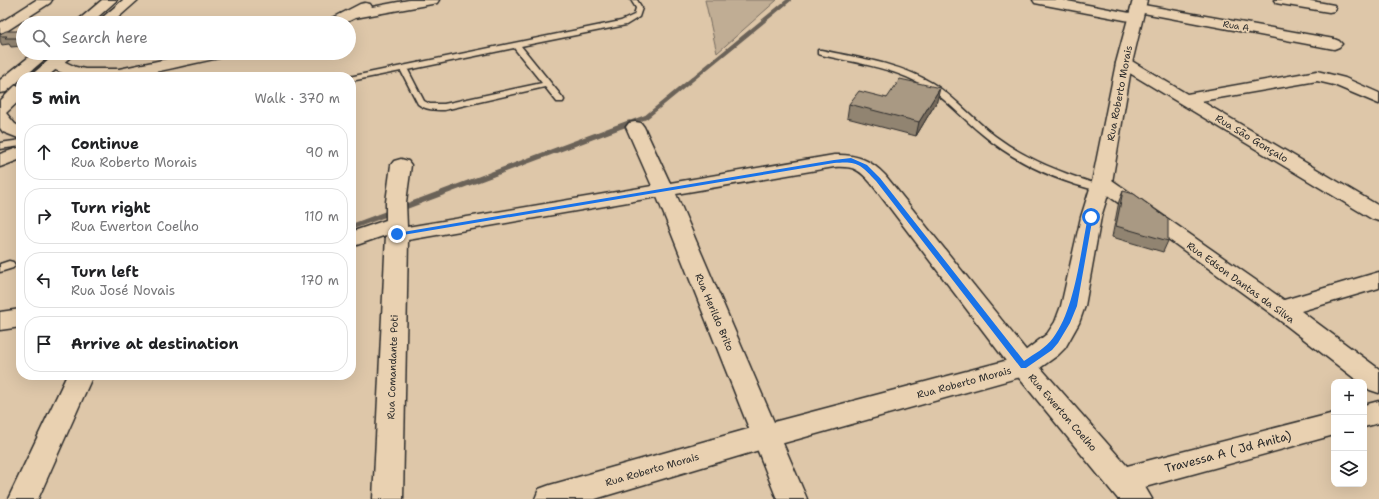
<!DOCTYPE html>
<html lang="en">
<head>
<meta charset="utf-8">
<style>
  :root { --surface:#fff; --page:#f2f2f2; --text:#202124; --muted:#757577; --line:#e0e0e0 }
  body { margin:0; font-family:"Shantell Sans",sans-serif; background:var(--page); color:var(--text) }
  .controls { position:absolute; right:12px; bottom:12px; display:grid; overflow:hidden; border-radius:8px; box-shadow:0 4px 16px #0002 }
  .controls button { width:36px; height:36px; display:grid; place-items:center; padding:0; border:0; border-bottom:1px solid var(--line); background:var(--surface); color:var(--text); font:20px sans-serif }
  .stop { position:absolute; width:12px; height:12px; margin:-9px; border:3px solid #1a73e8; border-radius:50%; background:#fff }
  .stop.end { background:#1a73e8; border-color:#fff; box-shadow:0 1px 4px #0008 }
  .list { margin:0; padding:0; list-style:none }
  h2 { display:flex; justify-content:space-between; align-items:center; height:52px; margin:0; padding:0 16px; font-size:17px }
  h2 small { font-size:13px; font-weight:400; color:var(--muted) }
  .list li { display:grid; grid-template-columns:26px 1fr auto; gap:12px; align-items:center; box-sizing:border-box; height:56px; margin:0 8px 8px; padding:0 8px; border:1px solid var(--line); border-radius:16px }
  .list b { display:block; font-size:15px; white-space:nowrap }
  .list p { margin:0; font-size:13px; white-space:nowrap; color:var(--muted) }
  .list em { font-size:13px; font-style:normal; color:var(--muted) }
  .icon { flex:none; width:22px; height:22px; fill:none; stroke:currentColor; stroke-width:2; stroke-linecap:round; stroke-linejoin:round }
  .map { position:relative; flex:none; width:1379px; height:499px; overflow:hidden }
  .search { position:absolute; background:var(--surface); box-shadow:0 4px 16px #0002; left:16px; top:16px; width:340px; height:44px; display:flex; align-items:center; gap:10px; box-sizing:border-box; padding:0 14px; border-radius:22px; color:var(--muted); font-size:15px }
  .panel { position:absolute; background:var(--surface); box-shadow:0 4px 16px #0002; left:16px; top:72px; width:340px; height:308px; border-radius:16px }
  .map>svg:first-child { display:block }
</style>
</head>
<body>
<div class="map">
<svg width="1379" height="499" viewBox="0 0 1379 499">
  <rect width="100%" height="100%" fill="#dec7a9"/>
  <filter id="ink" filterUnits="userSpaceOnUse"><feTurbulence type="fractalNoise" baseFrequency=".025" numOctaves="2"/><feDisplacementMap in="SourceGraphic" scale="8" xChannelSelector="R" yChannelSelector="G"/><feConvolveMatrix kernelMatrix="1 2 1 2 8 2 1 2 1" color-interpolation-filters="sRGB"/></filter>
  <g filter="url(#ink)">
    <path fill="#c0ad94" stroke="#766c60" d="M705 0H777L717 53Z"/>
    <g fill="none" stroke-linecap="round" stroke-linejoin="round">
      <path stroke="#6a6258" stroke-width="4" d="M627 124 646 117 789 0"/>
      <path stroke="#6a6258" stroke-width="5.5" d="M351 227 629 123"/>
      <defs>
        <path id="lane" d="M631 0H637L642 8 639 17 626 25 521 46 563 98 564 100 563 102H557L545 87 444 110C435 110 426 110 418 104L401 71 351 81V77H349L621 21 634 15 636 8ZM514 48 542 83 444 104H430L424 101 408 70Z
          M818 50H821C858 58 899 63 932 83 955 97 973 119 995 136 1027 160 1065 174 1103 186L1104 188 1099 191C1057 181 1015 162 982 134 963 119 947 99 926 87 894 67 854 63 818 54Z
          M21 140V146L0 149V143Z
          M9 261 13 262 15 265 13 268 0 272V264Z"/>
        <path id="street" d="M409 0H439L437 3 432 4 355 18 345 23H327L329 20 360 4 365 3 370 4 372 7Z
          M1033 0H1062L1135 14 1140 15 1142 18 1140 21 1135 22 1040 4 1035 3Z
          M1274 0H1306L1334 5 1336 8 1334 11 1329 12 1281 4 1276 3Z
          M1138 4 1334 39 1339 41 1342 44 1339 47 1334 49 1133 11 1131 8 1133 5Z
          M196 53H227L224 56 219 58C188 64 157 73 126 77 107 79 59 80 47 63L49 60 55 58 61 60 76 67 85 69H119Z
          M1124 58 1130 60 1187 94 1317 71 1345 78 1379 93V104L1334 85 1317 81 1201 101 1379 206V221L1372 219 1118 66 1116 63 1118 60Z
          M635 122 641 123 644 127 670 183 834 155C855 154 870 159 885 175L1033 359 1127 466 1334 413V435L1145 487 1152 499H1118L1015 373 871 183C859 169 853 166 834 167L676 194 807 499H777L657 197 408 240 403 499H373L386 235 351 247V232L386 220V202L391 165 394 161 401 159 408 161 411 165 406 202 407 227 652 186 626 127 629 123Z
          M1102 176 1109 178 1284 300 1379 272V288L1301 311 1379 369V393L1370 390 1364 386V382H1359L1273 315 1095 186 1092 182 1095 178Z
          M21 309V327L0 330V312Z
          M67 375H93L38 499H8Z
          M1379 401V423L1364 427V405Z"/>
        <path id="secondary" d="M36 0H52L50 3 5 32 0 33V23Z
          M102 0H117L91 23H75Z
          M123 0H138L112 23H96Z
          M1133 0H1147L1132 63 1112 182 1101 217 1085 306 1079 323 1065 348 1058 355 1033 373 1024 376 766 448 595 499H535L539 489 550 485 766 424 1016 358 1047 334 1055 322 1061 306 1081 217 1092 182 1116 63Z
          M34 53H52L24 77H21V79L6 92 0 93V80Z
          M57 53H75L47 77H29Z
          M21 85V99L6 113 15 124 21 127V139L3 132 0 128V101L15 86Z
          M18 148 21 149V159L0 167V154Z"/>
      </defs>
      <use href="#lane" stroke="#2b2b2b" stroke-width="3"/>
      <use href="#street" stroke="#2b2b2b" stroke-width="3"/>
      <use href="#secondary" stroke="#2b2b2b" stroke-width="3"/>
      <use href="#lane" fill="#e9d1b1" fill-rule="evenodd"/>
      <use href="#street" fill="#e9d1b1" fill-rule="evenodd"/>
      <use href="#secondary" fill="#e9d1b1" fill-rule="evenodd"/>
    </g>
    <path fill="#918471" stroke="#2b2b2b" d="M23 31V46L11 47 9 44 2 45 0 41V34Z
      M887 98 937 101 916 136 847 118 849 104Z
      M1123 191 1168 241 1163 252 1112 237 1119 201Z"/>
    <path fill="#766b5c" stroke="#2b2b2b" d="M940 88 937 101 916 136 919 122Z"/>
    <path fill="#a99983" stroke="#2b2b2b" d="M6 31H23V38H5L7 36H0V34Z
      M900 79 940 88 919 122 849 104 859 91 887 98Z
      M1123 191 1134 194 1168 219V241L1116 226Z"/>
  </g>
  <path fill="#1a73e8" d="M851 158 867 165 880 178 1024 361C1034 354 1046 348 1053 338 1075 309 1080 254 1088 217L1093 216 1077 306 1070 323 1058 343 1052 350 1026 368H1021L876 181C860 164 858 161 834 163L397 236 394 234 397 233 834 160Z"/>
  <g text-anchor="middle" stroke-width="3.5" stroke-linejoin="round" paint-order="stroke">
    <g font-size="9" fill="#2b2b2b" stroke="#e9d1b1">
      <text transform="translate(1236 26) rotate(10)" y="3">Rua A</text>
    </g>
    <g font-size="10" fill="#2b2b2b" stroke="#e9d1b1">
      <text transform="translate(1119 93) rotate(-79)" y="4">Rua Roberto Morais</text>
      <text transform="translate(1252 138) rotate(31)" y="4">Rua São Gonçalo</text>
      <text transform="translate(1241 282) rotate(36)" y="4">Rua Edson Dantas da Silva</text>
      <text transform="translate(715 312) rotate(67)" y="4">Rua Herildo Brito</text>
      <text transform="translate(392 367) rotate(-88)" y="4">Rua Comandante Poti</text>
      <text transform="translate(964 382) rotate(-15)" y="4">Rua Roberto Morais</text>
      <text transform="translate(1063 412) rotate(49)" y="4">Rua Ewerton Coelho</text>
      <text transform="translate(652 469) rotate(-16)" y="4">Rua Roberto Morais</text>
    </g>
    <g font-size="12" fill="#2b2b2b" stroke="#e9d1b1">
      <text transform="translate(1228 452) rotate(-15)" y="4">Travessa A ( Jd Anita)</text>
    </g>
  </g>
</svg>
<div class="controls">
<button>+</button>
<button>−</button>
<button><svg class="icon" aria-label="layers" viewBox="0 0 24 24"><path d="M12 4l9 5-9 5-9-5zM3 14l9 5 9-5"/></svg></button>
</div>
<div class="stop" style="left:1091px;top:217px"></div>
<div class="stop end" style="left:397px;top:234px"></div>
<div class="search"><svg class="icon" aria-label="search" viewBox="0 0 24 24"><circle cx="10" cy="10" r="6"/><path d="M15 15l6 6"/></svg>Search here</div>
<section class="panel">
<h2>5 min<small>Walk · 370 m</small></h2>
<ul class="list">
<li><svg class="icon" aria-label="ahead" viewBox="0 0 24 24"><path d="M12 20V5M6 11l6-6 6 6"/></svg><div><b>Continue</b><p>Rua Roberto Morais</p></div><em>90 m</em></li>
<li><svg class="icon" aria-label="right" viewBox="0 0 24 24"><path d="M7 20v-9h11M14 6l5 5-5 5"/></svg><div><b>Turn right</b><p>Rua Ewerton Coelho</p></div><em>110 m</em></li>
<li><svg class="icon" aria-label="left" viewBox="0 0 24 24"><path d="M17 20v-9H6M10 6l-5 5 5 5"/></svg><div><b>Turn left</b><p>Rua José Novais</p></div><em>170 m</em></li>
<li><svg class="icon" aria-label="arrive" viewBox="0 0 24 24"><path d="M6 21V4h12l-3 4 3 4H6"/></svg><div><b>Arrive at destination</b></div></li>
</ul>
</section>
</div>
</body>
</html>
